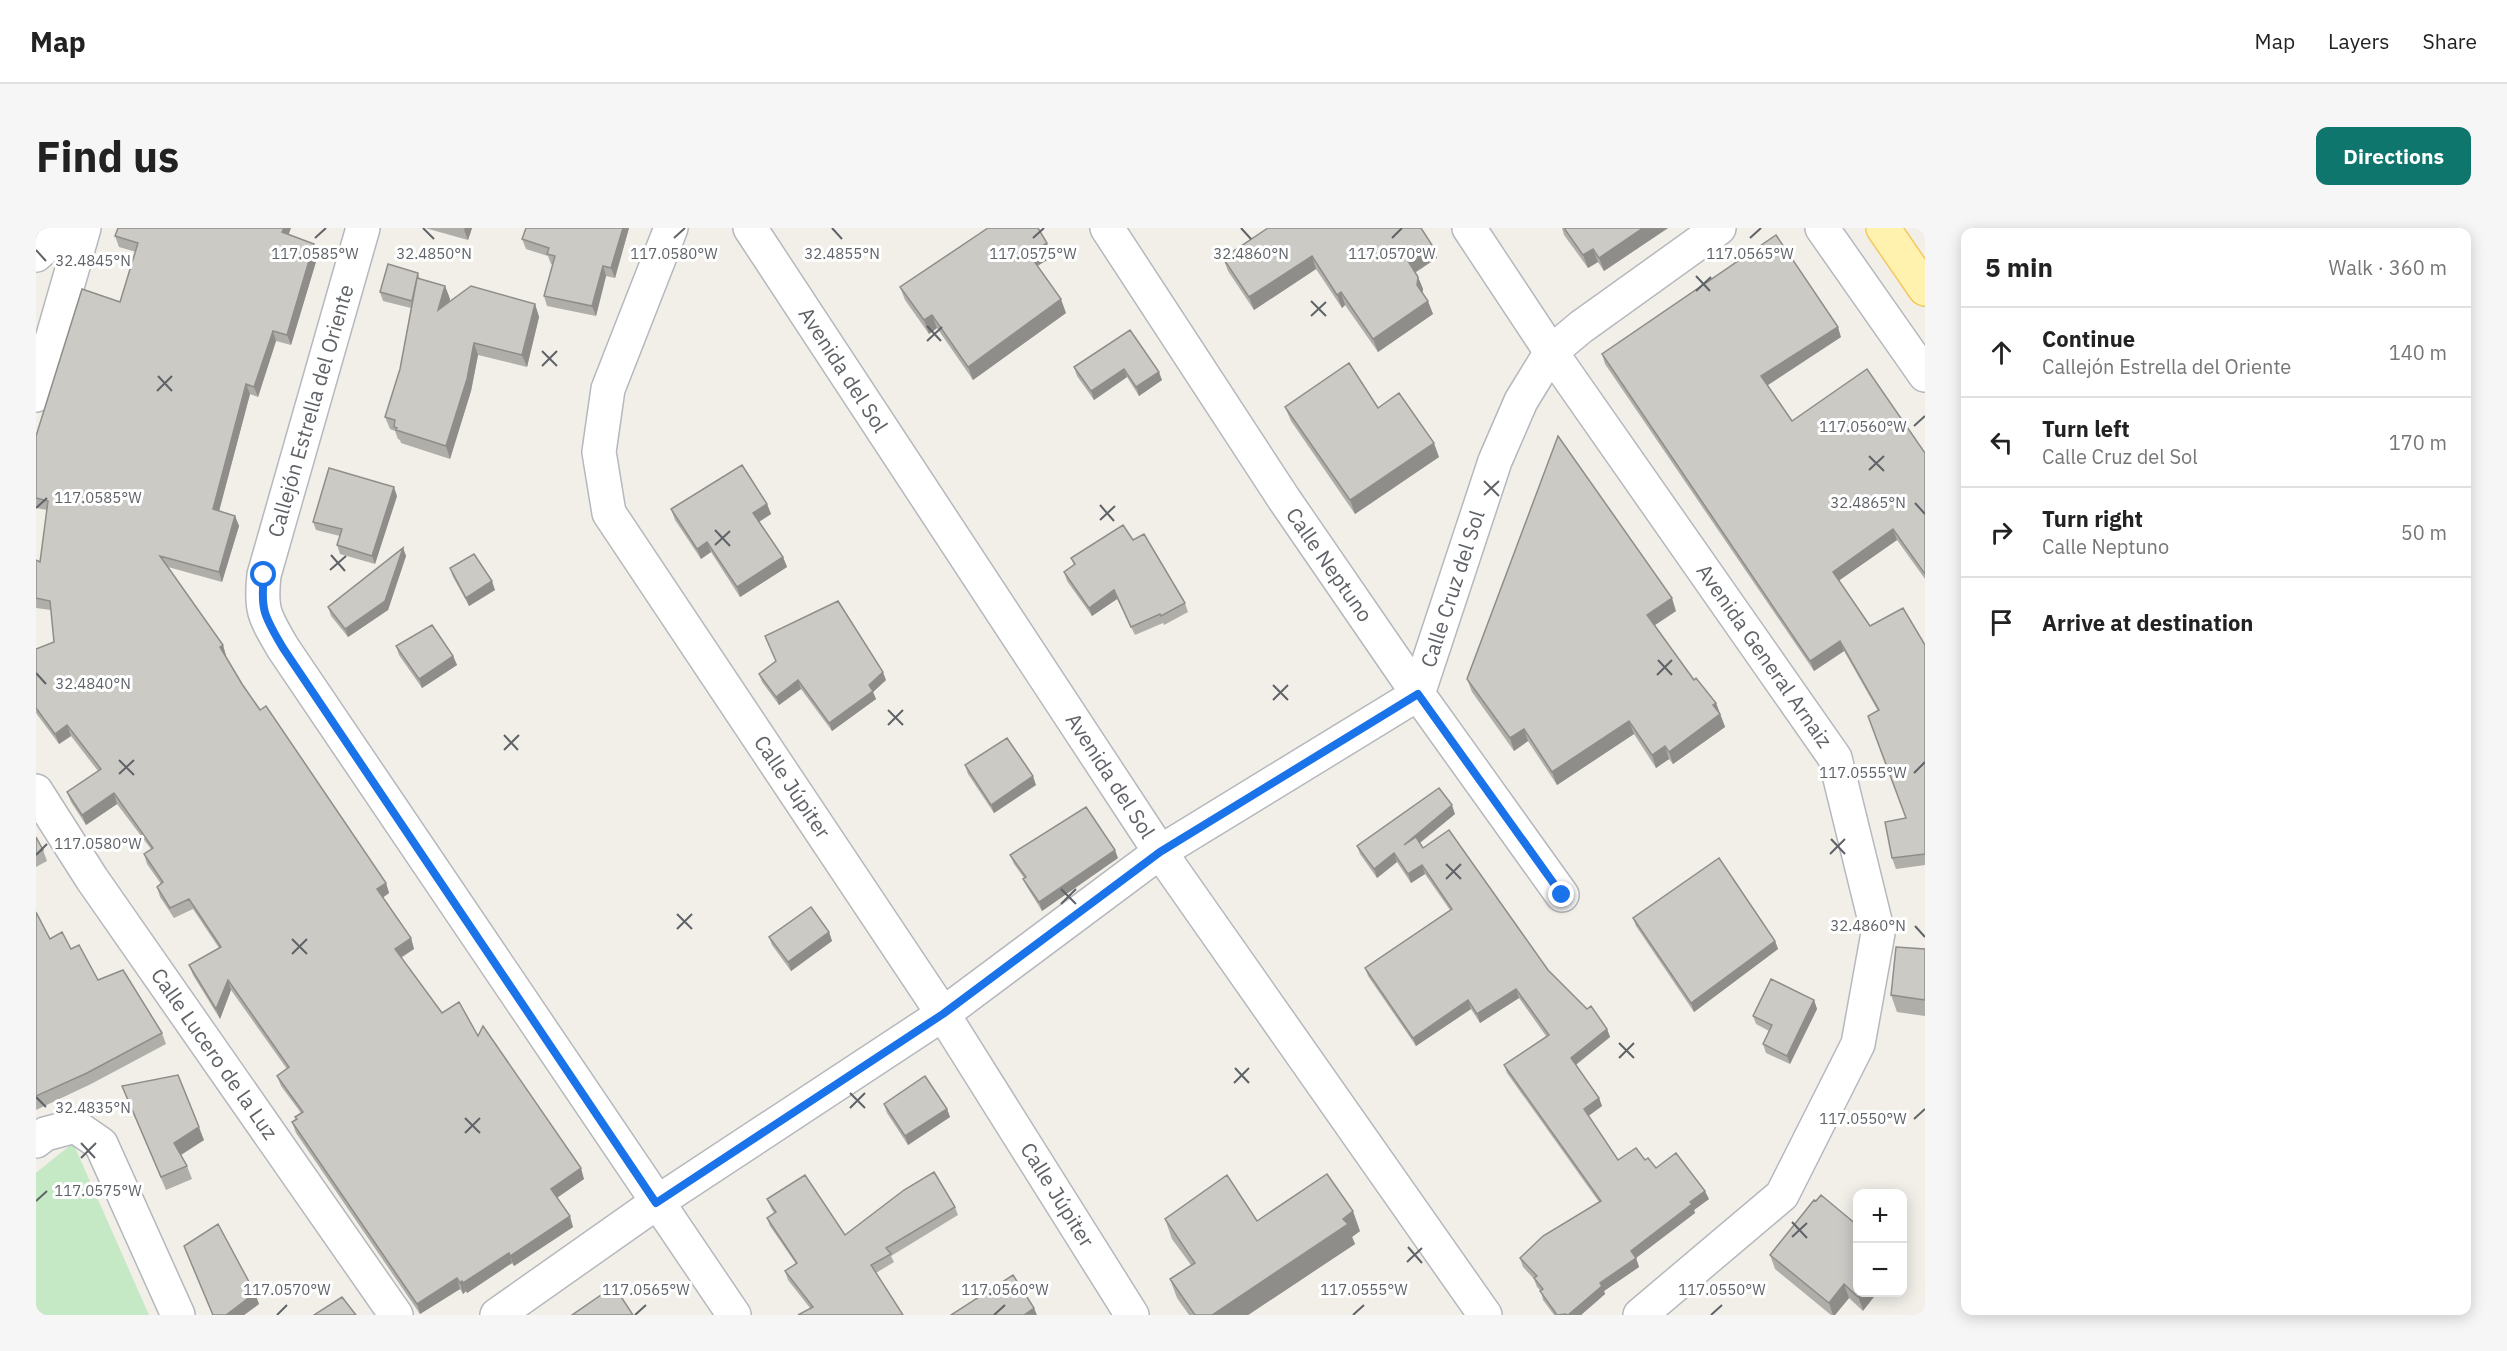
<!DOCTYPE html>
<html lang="en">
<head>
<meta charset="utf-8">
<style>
  :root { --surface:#fff; --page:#f6f6f6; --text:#222; --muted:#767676; --line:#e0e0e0; --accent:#0f766e }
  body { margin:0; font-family:"IBM Plex Sans",sans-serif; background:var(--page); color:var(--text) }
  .controls { position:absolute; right:18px; bottom:18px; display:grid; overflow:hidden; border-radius:12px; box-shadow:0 3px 15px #0003 }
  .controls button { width:54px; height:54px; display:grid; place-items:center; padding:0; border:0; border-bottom:2px solid var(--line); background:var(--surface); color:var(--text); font:30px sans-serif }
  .stop { position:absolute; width:18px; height:18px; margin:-14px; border:4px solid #1a73e8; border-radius:50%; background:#fff }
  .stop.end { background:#1a73e8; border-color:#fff; box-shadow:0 2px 6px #0008 }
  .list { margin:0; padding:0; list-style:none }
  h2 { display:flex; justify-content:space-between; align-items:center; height:78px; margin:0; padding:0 24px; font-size:26px }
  h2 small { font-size:20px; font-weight:400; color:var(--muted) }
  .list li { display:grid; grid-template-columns:39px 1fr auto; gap:18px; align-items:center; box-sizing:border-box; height:90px; padding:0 24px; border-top:2px solid var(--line) }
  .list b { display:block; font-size:22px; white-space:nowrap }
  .list p { margin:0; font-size:20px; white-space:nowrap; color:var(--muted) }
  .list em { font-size:20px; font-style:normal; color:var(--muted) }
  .icon { flex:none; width:33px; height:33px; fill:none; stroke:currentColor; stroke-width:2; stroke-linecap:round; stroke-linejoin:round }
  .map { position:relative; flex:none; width:1889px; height:1087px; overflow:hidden; border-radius:12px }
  header { display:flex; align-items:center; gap:36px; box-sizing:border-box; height:84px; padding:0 30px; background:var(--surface); border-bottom:2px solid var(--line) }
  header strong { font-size:28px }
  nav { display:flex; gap:33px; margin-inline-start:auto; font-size:21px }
  .intro { display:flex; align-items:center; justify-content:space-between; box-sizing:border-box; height:144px; padding:0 36px }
  h1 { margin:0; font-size:42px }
  .button { padding:15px 27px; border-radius:12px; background:var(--accent); color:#fff; font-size:21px; font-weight:700 }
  main { display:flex; gap:36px; padding:0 36px }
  aside { flex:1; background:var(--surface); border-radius:12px; box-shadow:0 3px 15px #0003 }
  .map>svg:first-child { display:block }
</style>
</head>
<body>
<header>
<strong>Map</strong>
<nav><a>Map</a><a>Layers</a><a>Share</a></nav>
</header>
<div class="intro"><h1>Find us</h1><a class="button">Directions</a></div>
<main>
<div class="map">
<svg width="1889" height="1087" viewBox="0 0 1889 1087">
  <rect width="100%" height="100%" fill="#f1efe8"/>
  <path fill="#c5e8c5" d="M37 915 113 1087H0V945Z"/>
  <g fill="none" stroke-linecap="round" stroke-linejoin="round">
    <defs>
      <path id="street" d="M327 0 228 347C224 383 229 389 247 420L698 1087
        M635 0 572 161 563 224 573 285 907 786 1096 1087
        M714 0 1124 624 1449 1087
        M1071 0 1248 271 1382 466 1526 667
        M1433 0 1515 124 1799 530 1842 705 1822 816 1746 967 1604 1087
        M1786 0 1889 147
        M0 27 31 0
        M0 167 48 0
        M0 563 56 651 360 1087
        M0 913 9 906 39 898 65 916 142 1087
        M461 1087 620 975 907 786 1124 624 1382 466 1459 233 1485 173 1515 124 1545 99 1683 0"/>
      <path id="primary" d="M1847 0 1889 61"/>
    </defs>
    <use href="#street" stroke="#b5b8bc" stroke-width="36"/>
    <use href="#primary" stroke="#f2c960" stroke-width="36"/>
    <use href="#street" stroke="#fff" stroke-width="33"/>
    <use href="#primary" stroke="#fff2af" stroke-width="33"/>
  </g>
  <path fill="#afaea9" d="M389 0H436L432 12Z
    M490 0H593L579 50 570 48 560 88 511 78 508 68 517 37 515 36 512 28 490 21 486 11Z
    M1526 0H1632L1568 43 1562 34 1552 40 1528 7Z
    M253 7 282 27 255 117 240 113 222 169 214 166 183 283 199 288 203 298 186 354 132 339 187 417 190 428H189L206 456 350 655 353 665 347 669 375 710 378 721 365 730 406 785 442 808 548 951 521 970 537 999 478 1038 476 1035 431 1065 430 1063 427 1066 424 1061 384 1086 260 905 256 894 260 892 259 889 265 885 245 858 241 848 251 841 195 762 184 791 157 747 153 737 183 720 157 681 138 690 124 669 121 659 125 656 111 636 108 626 115 621 81 576 50 597 35 574 31 564 62 543 35 508 23 516 0 485V421L18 414 15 382 0 380V332L4 334 11 282 0 280V208L84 74 100 24 83 19 79 8Z
    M1396 17 1401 30 1379 45 1382 49 1387 61 1386 64 1397 86 1342 124 1309 77 1306 80 1280 41 1218 82 1192 43 1187 30Z
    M1016 29 1001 38 1030 85 937 152 901 100 893 106 869 72 864 59Z
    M382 45 384 51 409 58 414 71 413 74 499 76 503 89 491 139 442 127 435 163 414 231 365 215 364 212 362 211 359 203 354 201 349 189 364 141 375 80 347 73 344 64Z
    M1094 102 1126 152 1103 168 1091 149 1058 172 1041 148 1038 139Z
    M1805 109 1731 157 1756 193 1889 225V351L1861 312 1803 352 1834 398 1889 417V637L1860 641 1856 630 1870 590 1842 483 1808 423 1778 443 1569 136 1566 126Z
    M1249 179 1342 180 1403 229 1319 286 1255 193Z
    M361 268 339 336 304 326 301 317 304 308 280 302 277 294Z
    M731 276 735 286 723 294 747 329 751 339 704 369 675 324 665 331 639 292 635 281Z
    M1097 312 1149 375 1152 384 1128 397 1127 395 1099 407 1081 371 1056 388 1031 353 1028 344 1038 337 1035 330Z
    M367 320 370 328 352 382 312 409 295 388 292 379Z
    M414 340 459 362 433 378 417 349Z
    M1640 383 1619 397 1658 452 1680 475 1689 499 1637 536 1633 531 1620 540 1598 506 1521 557 1492 513 1478 523 1436 464 1431 451Z
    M360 418 417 428 421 437 386 460 363 427Z
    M723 446 850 452 837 464 840 471 796 503 765 461 743 477 726 454Z
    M929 537 1000 557 958 585 932 546Z
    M1419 586 1384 615 1387 620 1512 742 1571 801 1574 809 1540 837 1563 870 1566 878 1552 888 1582 932H1609L1620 940 1673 971 1658 982 1659 985 1600 1030 1603 1039 1568 1063 1569 1066 1545 1087H1518L1507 1072 1505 1063 1501 1059 1498 1051 1487 1039 1484 1030 1563 974 1471 845 1468 837 1510 808 1483 770 1444 795 1435 781 1380 818 1332 748 1329 740 1414 682 1389 646 1375 655 1361 634 1341 650 1324 626 1321 618Z
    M0 609 7 622 11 633 0 639Z
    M974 627 1082 630 1006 683 991 659 987 651 988 650 978 636Z
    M0 684 14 711 35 721 62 752 126 805 130 816 55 856 0 882Z
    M1597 690 1739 713 1742 721 1658 784 1600 698Z
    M793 704 796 713 755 743 736 717 733 709Z
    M1889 721V788L1861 784 1855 767Z
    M1778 772 1781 781 1754 836 1730 825 1727 816 1733 803 1720 796 1717 788Z
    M86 858 168 912 145 927 151 938 156 951 130 962Z
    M848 876 911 881 914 889 872 917 851 885Z
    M1785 967 1827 1083 1813 1070 1799 1087H1795L1739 1041 1734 1027Z
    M731 971 809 1007 919 979 922 987 855 1028 858 1034 840 1045 774 1080 752 1052 749 1043 760 1036 734 998 731 990 738 985 735 980Z
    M1129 991 1221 993 1324 1003 1316 1009 1319 1016 1212 1087H1153L1141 1070 1134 1051 1155 1037 1136 1011Z
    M148 1018 223 1076 208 1087H177Z"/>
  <path fill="#8f8d8a" d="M248 0H255L250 14 246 4Z
    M429 0H436L432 12 428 2Z
    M587 0H593L579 50 575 40Z
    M1607 0H1632L1568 43 1563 30Z
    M1011 15 1016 29 998 40 993 26Z
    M278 16 282 27 255 117 251 107Z
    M1396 17 1401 30 1376 46 1372 33Z
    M1557 21 1562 34 1552 40 1547 27Z
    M1276 28 1280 41 1218 82 1213 69Z
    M567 38 570 48 560 88 556 78Z
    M1382 49 1387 61 1386 70 1381 57Z
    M409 58 414 71 407 95 402 82Z
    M1305 64 1309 77 1306 80 1301 67Z
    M1025 71 1030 85 937 152 932 139Z
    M1392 73 1397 86 1342 124 1337 111Z
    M499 76 503 89 491 139 486 127Z
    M896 87 901 100 893 106 888 92Z
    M1802 99 1805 109 1729 159 1725 148Z
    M237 103 240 113 222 169 218 159Z
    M438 115 442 127 435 163 414 231 410 218Z
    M1088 141 1091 149 1058 172 1055 163Z
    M1123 144 1126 152 1103 168 1100 159Z
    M210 156 214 166 181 291 177 281Z
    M1398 215 1403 229 1319 286 1314 272Z
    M358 259 361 268 339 336 336 328Z
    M731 276 735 286 721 295 717 285Z
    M199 288 203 298 186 354 183 344Z
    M1857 301 1861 312 1801 354 1797 344Z
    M671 314 675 324 665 331 661 321Z
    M367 320 370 328 352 382 312 409 309 401Z
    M747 329 751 339 704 369 701 359Z
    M456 353 459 362 433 378 430 370Z
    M1078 362 1081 371 1056 388 1053 380Z
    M1636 370 1640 383 1616 399 1611 387Z
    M1804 413 1808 423 1778 443 1774 433Z
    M187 417 190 428 188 430 184 419Z
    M417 428 421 437 386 460 383 451Z
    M847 444 850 452 837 464 840 471 796 503 793 495Z
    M762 452 765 461 743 477 740 469Z
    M1680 475 1689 499 1637 536 1633 524Z
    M1593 493 1598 506 1521 557 1516 544Z
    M31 497 35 508 23 516 19 506Z
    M1488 501 1492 513 1478 523 1474 510Z
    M1629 518 1633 531 1620 540 1616 527Z
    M997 548 1000 557 958 585 955 577Z
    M78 565 81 576 50 597 46 587Z
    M1416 577 1419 586 1371 625 1368 617Z
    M1079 622 1082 630 1006 683 1003 674Z
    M1358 625 1361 634 1341 650 1338 641Z
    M1386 637 1389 646 1375 655 1372 646Z
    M350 655 353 665 345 671 341 661Z
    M793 704 796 713 755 743 752 734Z
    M375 710 378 721 362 731 359 721Z
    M1739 713 1742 721 1658 784 1655 775Z
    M192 752 195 762 184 791 180 781Z
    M1480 761 1483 770 1444 795 1441 786Z
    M1432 772 1435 781 1380 818 1377 810Z
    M1778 772 1781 781 1754 836 1751 828Z
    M1571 801 1574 809 1538 838 1535 830Z
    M1563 870 1566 878 1551 889 1548 881Z
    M911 881 914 889 872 917 869 908Z
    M163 899 168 912 143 928 138 915Z
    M545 940 548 951 519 971 515 961Z
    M1669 963 1673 971 1658 982 1659 985 1600 1030 1603 1039 1568 1063 1569 1066 1545 1087H1532L1595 1023 1654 974Z
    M1317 983 1324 1003 1316 1009 1319 1016 1212 1087H1176Z
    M534 988 537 999 478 1038 474 1028Z
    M473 1025 476 1035 431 1065 427 1055Z
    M421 1050 424 1061 384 1086 381 1076Z
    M426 1053 430 1063 427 1066 424 1055Z
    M1808 1056 1813 1070 1799 1087H1797L1793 1075Z
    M219 1065 223 1076 208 1087H190Z
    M1826 1065H1841L1827 1083 1822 1069Z
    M998 1080 1001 1087H988Z"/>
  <path fill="#cccac5" stroke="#8f8d8a" stroke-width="1.5" d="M82 0H248L246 4 278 16 251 107 237 103 218 159 210 156 177 281 199 288 183 344 124 328 187 417 184 419 206 456 224 482 230 478 350 655 341 661 375 710 359 721 406 785 423 774 442 808 447 798 545 940 515 961 534 988 474 1028 473 1025 427 1055 426 1053 424 1055 421 1050 381 1076 256 894 261 891 259 889 267 884 241 848 253 839 192 752 180 781 153 737 185 719 153 671 134 680 121 659 127 654 108 626 117 620 78 565 46 587 31 564 65 541 31 497 19 506 0 480V421L18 414 14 373 0 370V332L4 334 12 273 0 270V208L46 61 84 74 102 15 79 8Z
    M490 0H587L575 40 567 38 556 78 508 68 519 28 511 26 513 20 486 11Z
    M952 0H1002L1011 15 993 26 1025 71 932 139 896 87 888 92 864 59Z
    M1232 0H1385L1396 17 1372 33 1382 49 1381 57 1392 73 1337 111 1305 64 1301 67 1276 28 1213 69 1187 30Z
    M1528 0H1607L1563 30 1557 21 1547 27Z
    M1740 7 1802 99 1725 148 1756 193 1831 141 1889 225V346L1857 301 1797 344 1834 398 1867 380 1889 417V626L1856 630 1849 594 1870 590 1832 488 1843 482 1804 413 1774 433 1566 126Z
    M352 36 382 45 376 73 344 64Z
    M381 50 409 58 402 82 435 58 499 76 486 127 438 115 431 151 410 218 360 202 361 200 358 199 359 192 349 189 364 141Z
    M1094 102 1123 144 1100 159 1088 141 1055 163 1038 139Z
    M1313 135 1342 180 1363 165 1398 215 1314 272 1249 179Z
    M1522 208 1636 370 1611 387 1658 452 1660 450 1680 475 1677 477 1684 486 1633 524 1629 518 1616 527 1593 493 1516 544 1488 501 1474 510 1431 451Z
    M706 237 731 276 717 285 747 329 701 359 671 314 661 321 635 281Z
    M293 240 358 259 336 328 301 317 306 301 277 294Z
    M1087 297 1097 312 1108 306 1149 375 1125 388 1124 386 1095 399 1078 362 1053 380 1028 344 1039 336 1035 330Z
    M367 320 349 373 309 401 292 379Z
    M438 326 456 353 430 370 414 340Z
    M802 373 847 444 833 457 837 463 793 495 762 452 740 469 723 446 740 433 729 408Z
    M396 397 417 428 383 451 360 418Z
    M971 510 997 548 955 577 929 537Z
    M1403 560 1416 577 1368 617 1380 609 1387 620 1413 602 1512 742 1551 781 1555 778 1571 801 1535 830 1563 870 1548 881 1582 932 1600 920 1609 932 1612 930 1620 940 1640 925 1669 963 1654 974 1656 976 1595 1023 1600 1030 1564 1055 1566 1058 1532 1087 1529 1086 1521 1087 1504 1063 1507 1061 1498 1050 1501 1048 1484 1030 1507 1008 1565 973 1468 837 1513 807 1480 761 1441 786 1432 772 1377 810 1329 740 1416 681 1386 637 1372 646 1358 625 1338 641 1321 618Z
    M1050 579 1079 622 1003 674 987 651 990 649 974 627Z
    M0 609 7 622 0 626Z
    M1683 630 1739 713 1655 775 1597 690Z
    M775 679 793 704 752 734 733 709Z
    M0 684 14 711 26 704 35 721 43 717 62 752 87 742 126 805 51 845 0 868Z
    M1860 719 1889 721V772L1855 767Z
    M1735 751 1778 772 1751 828 1727 816 1736 797 1717 788Z
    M142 847 163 899 138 915 151 938 125 949 86 858Z
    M889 848 911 881 869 908 848 876Z
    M898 944 919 979 850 1020 855 1026 835 1037 867 1087H762L777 1079 749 1043 761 1035 731 990 740 984 731 971 769 947 809 1007 868 962Z
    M1291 946 1317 983 1307 991 1312 996 1176 1087H1159L1134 1051 1159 1035 1129 991 1191 947 1221 993Z
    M1785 967 1821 997V1065H1826L1822 1069 1808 1056 1793 1075 1734 1027 1778 972 1780 973Z
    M182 996 219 1065 190 1087H177L148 1018Z
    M977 1047 998 1080 988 1087H915Z
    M578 1058 597 1087H536Z
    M306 1069 320 1087H278Z"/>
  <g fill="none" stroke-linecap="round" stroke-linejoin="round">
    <path stroke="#1a73e8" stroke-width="8" d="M228 347C224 383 229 389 247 420L620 975 907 786 1124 624 1382 466 1526 667"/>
  </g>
  <path fill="none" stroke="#5f6368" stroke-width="2" d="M387 0 398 11M796 0 806 11M1205 0 1215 11M279 10 290 0M638 10 649 0M997 10 1008 0M1356 10 1366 0M1714 10 1725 0M0 22 10 33M1660 48 1674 63M1660 63 1675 49M1275 73 1290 88M1275 88 1290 74M891 98 905 113M891 113 906 99M506 123 521 138M506 138 521 123M122 148 136 163M121 163 136 148M1878 198 1889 188M1833 228 1848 243M1833 242 1848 228M1448 253 1463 268M1448 267 1463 253M1879 275 1889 286M1064 277 1078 293M0 280 11 270M1064 292 1079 278M679 302 694 318M679 317 694 303M295 327 309 343M294 342 310 328M1622 432 1636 447M0 445 10 456M1621 447 1636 432M1237 457 1252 472M1237 472 1252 457M852 482 867 497M852 497 867 482M468 507 482 522M468 522 483 507M83 532 98 547M1878 545 1889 534M83 546 98 532M1795 611 1809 626M1794 626 1809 611M0 627 11 616M1410 636 1425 651M1410 651 1425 636M1025 661 1040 676M1025 676 1040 661M641 686 656 701M1879 698 1889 709M641 701 656 686M256 711 271 726M256 726 271 711M1583 815 1598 830M1583 830 1598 815M1199 840 1213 855M1198 855 1213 840M814 865 829 880M0 869 10 879M814 880 829 865M429 890 444 905M1878 891 1889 881M429 905 444 890M45 915 59 930M45 930 60 915M0 973 11 963M1756 994 1771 1010M1756 1009 1771 995M1372 1019 1386 1035M1371 1034 1386 1020M241 1087 251 1077M599 1087 610 1077M958 1087 969 1077M1317 1087 1328 1077M1675 1087 1686 1077"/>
  <g text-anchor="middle" stroke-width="6" stroke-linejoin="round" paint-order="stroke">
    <g font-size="21" fill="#5f6368" stroke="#fff">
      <text transform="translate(807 142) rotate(57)" y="7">Avenida del Sol</text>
      <text transform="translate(275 183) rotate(-74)" y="7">Callejón Estrella del Oriente</text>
      <text transform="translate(1293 337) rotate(55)" y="7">Calle Neptuno</text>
      <text transform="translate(1417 361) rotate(-72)" y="7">Calle Cruz del Sol</text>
      <text transform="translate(1728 428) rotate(55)" y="7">Avenida General Arnaiz</text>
      <text transform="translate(1074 548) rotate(57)" y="7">Avenida del Sol</text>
      <text transform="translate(756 559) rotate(56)" y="7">Calle Júpiter</text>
      <text transform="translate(178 826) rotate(55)" y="7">Calle Lucero de la Luz</text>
      <text transform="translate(1021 967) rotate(58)" y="7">Calle Júpiter</text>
    </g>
  </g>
  <g font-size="15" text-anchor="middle" fill="#5f6368" stroke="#fff" stroke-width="6" stroke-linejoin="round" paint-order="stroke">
    <text x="279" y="31">117.0585°W</text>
    <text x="638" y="31">117.0580°W</text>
    <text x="997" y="31">117.0575°W</text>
    <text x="1356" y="31">117.0570°W</text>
    <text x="1714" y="31">117.0565°W</text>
    <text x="398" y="31">32.4850°N</text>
    <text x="806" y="31">32.4855°N</text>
    <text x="1215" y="31">32.4860°N</text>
    <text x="57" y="38">32.4845°N</text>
    <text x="1827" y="204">117.0560°W</text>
    <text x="62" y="275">117.0585°W</text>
    <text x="1832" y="280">32.4865°N</text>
    <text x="57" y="461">32.4840°N</text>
    <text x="1827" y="550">117.0555°W</text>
    <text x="62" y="621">117.0580°W</text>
    <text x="1832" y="703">32.4860°N</text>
    <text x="57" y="885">32.4835°N</text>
    <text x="1827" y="896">117.0550°W</text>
    <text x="62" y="968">117.0575°W</text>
    <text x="251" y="1067">117.0570°W</text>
    <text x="610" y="1067">117.0565°W</text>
    <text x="969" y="1067">117.0560°W</text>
    <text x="1328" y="1067">117.0555°W</text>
    <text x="1686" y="1067">117.0550°W</text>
  </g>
</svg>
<div class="controls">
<button>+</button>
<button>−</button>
</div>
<div class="stop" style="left:228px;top:347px"></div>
<div class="stop end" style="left:1526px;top:667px"></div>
</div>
<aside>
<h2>5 min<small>Walk · 360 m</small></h2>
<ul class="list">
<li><svg class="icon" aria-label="ahead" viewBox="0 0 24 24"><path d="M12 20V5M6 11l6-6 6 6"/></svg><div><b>Continue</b><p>Callejón Estrella del Oriente</p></div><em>140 m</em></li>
<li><svg class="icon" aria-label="left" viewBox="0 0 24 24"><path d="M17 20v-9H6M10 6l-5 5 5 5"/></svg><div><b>Turn left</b><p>Calle Cruz del Sol</p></div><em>170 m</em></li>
<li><svg class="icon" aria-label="right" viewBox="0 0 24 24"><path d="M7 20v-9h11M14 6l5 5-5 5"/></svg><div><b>Turn right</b><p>Calle Neptuno</p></div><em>50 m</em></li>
<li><svg class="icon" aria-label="arrive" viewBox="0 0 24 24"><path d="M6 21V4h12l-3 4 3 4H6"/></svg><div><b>Arrive at destination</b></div></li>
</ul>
</aside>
</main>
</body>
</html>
